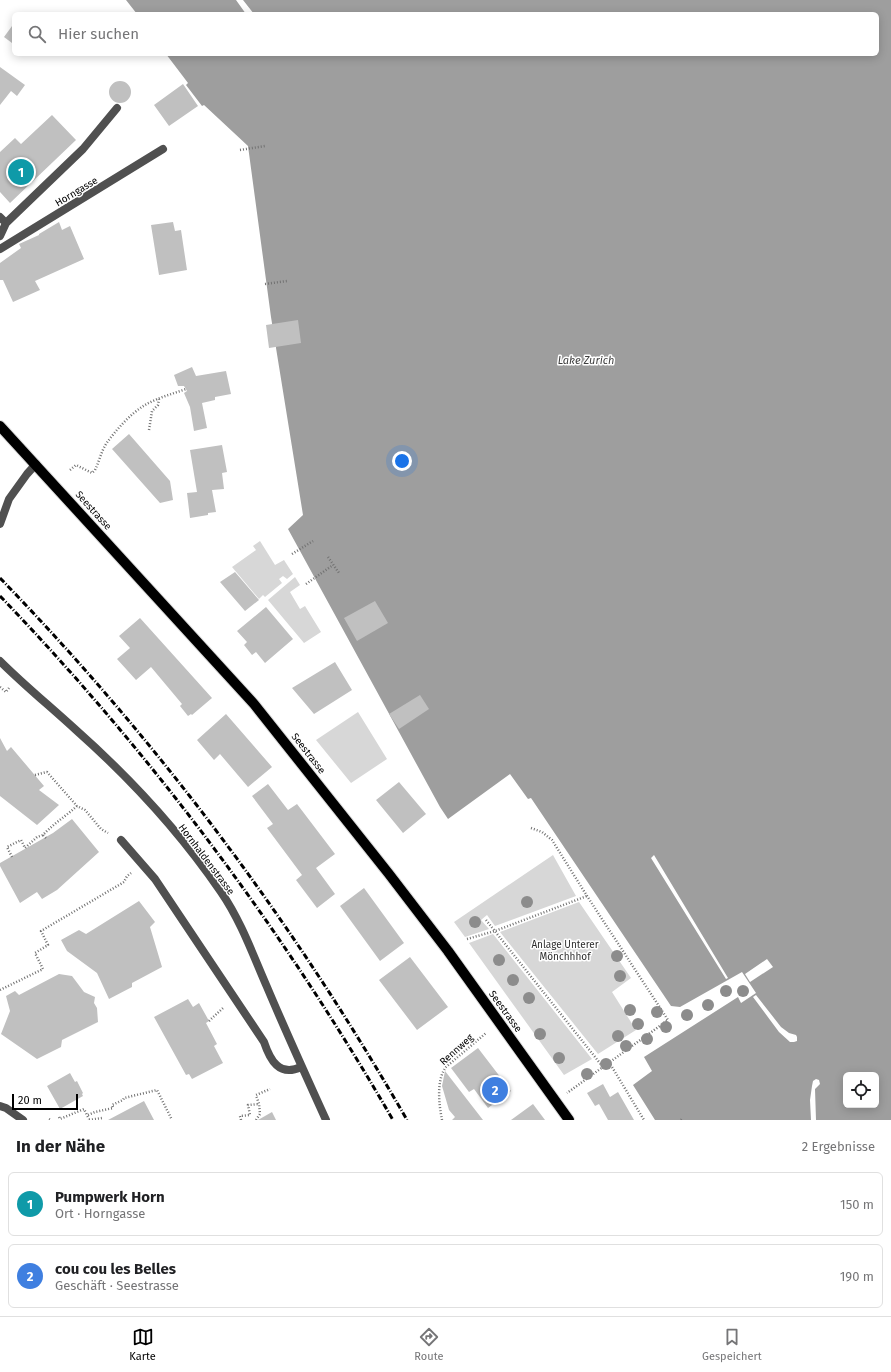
<!DOCTYPE html>
<html lang="de">
<head>
<meta charset="utf-8">
<style>
  :root { --surface:#fff; --page:#f6f6f6; --text:#202124; --muted:#757577; --line:#e0e0e0; --accent:#000 }
  body { margin:0; font-family:"Fira Sans",sans-serif; background:var(--page); color:var(--text) }
  .controls { position:absolute; right:12px; bottom:12px; display:grid; overflow:hidden; border-radius:6px; box-shadow:0 2px 10px #0003 }
  .controls button { width:36px; height:36px; display:grid; place-items:center; padding:0; border:0; border-bottom:1px solid var(--line); background:var(--surface); color:var(--text); font:20px sans-serif }
  .scale { position:absolute; left:12px; bottom:10px; width:66px; box-sizing:border-box; padding-left:4px; border:2px solid #000; border-top:0; font-size:11px; line-height:14px; white-space:nowrap; color:#000; -webkit-text-stroke:3px #fff; paint-order:stroke }
  .you { position:absolute; left:402px; top:461px; width:14px; height:14px; margin:-10px; border:3px solid #fff; border-radius:50%; background:#1a73e8; box-shadow:0 0 0 6px #1a73e833 }
  .badge { display:grid; place-items:center; width:26px; height:26px; border-radius:50%; background:var(--accent); color:#fff; font-size:13px; font-weight:700 }
  .pin { position:absolute; translate:-50% -50%; border:2px solid #fff; box-shadow:0 1px 4px #0006 }
  .list { margin:0; padding:0; list-style:none }
  h2 { display:flex; justify-content:space-between; align-items:center; height:52px; margin:0; padding:0 16px; font-size:17px }
  h2 small { font-size:13px; font-weight:400; color:var(--muted) }
  .list li { display:grid; grid-template-columns:26px 1fr auto; gap:12px; align-items:center; box-sizing:border-box; height:64px; margin:0 8px 8px; padding:0 8px; border:1px solid var(--line); border-radius:6px }
  .list b { display:block; font-size:15px; white-space:nowrap }
  .list p { margin:0; font-size:13px; white-space:nowrap; color:var(--muted) }
  .list em { font-size:13px; font-style:normal; color:var(--muted) }
  .icon { flex:none; width:22px; height:22px; fill:none; stroke:currentColor; stroke-width:2; stroke-linecap:round; stroke-linejoin:round }
  .map { position:relative; flex:none; width:891px; height:1120px; overflow:hidden }
  .search { position:absolute; background:var(--surface); box-shadow:0 2px 10px #0003; left:12px; right:12px; top:12px; height:44px; display:flex; align-items:center; gap:10px; box-sizing:border-box; padding:0 14px; border-radius:6px; color:var(--muted); font-size:15px }
  .sheet { height:196px; background:var(--surface) }
  nav { display:flex; justify-content:space-around; align-items:center; box-sizing:border-box; height:56px; border-top:1px solid var(--line); background:var(--surface); font-size:11px; color:var(--muted) }
  nav a { display:grid; justify-items:center; gap:2px }
  nav .on { color:var(--accent) }
  .map>svg:first-child { display:block }
</style>
</head>
<body>
<div class="map">
<svg width="891" height="1120" viewBox="0 0 891 1120">
  <rect width="100%" height="100%" fill="#fff"/>
  <path fill="#d7d7d7" d="M260 541 275 565 284 560 293 574 287 579 283 576 279 579 282 583 265 597 263 595 259 599 232 567 256 550 253 546Z
    M295 577 300 585 290 592 300 609 305 606 321 632 304 643 268 600Z
    M358 712 387 759 351 783 316 740Z
    M553 855 576 896 495 926 487 915 481 920 489 929 465 937 454 922Z
    M579 902 631 978 612 992 636 1030 598 1054 500 932Z
    M493 934 592 1059 564 1075 469 943Z"/>
  <path fill="#9e9e9e" fill-rule="evenodd" d="M126 0H891V1120H655L633 1085 652 1071 644 1057 738 997 741 1003 756 993 742 972 680 1007 671 1006 531 798 528 799 510 774 448 819 440 807 288 529 303 515 271 317 248 146 204 105 202 106 186 85 188 83 166 54H877V14H137ZM846 1075H876V1105H846Z"/>
  <path fill="#fff" d="M236 0H243L254 14H246Z
    M654 855 728 978 726 979 651 858Z
    M767 959 773 967 750 982 745 974Z
    M756 995 781 1027 789 1033 796 1035 797 1037V1041L794 1042H790L779 1032 753 997Z
    M816 1079 819 1080 820 1084 815 1089 816 1120H811L810 1100 812 1086 813 1081Z"/>
  <path fill="#c0c0c0" d="M12 26 14 28V41L12 43 4 37Z
    M0 67 25 85 17 96 11 91 0 105Z
    M109 92a11 11 0 1 1 22 0a11 11 0 1 1-22 0Z
    M183 84 198 106 169 126 154 105Z
    M52 115 76 140 10 203 0 192V152L15 138 21 144Z
    M59 222 62 230 70 226 84 259 35 281 40 290 13 302 3 280H0V263L21 248 19 244 39 235V234Z
    M173 222 175 231 181 230 187 270 159 275 151 225Z
    M298 320 301 343 269 348 266 325Z
    M192 367 196 376 226 371 231 394 215 397V400L202 403 207 428 194 431 190 407 184 393 187 391 184 386H178L174 375Z
    M129 434 170 481 173 500 160 503 112 449Z
    M222 445 227 472 222 473 224 489 212 490 216 512 208 513V515L190 518 187 493 197 492 190 450Z
    M235 572 259 600 245 611 220 582Z
    M375 601 388 623 357 641 344 618Z
    M266 607 293 639 265 663 256 652 252 655 244 645 247 642 237 631Z
    M140 618 212 698 192 715 191 714 188 716 180 706 182 704 151 667 136 680 117 659 130 648 119 636Z
    M335 662 352 690 314 714 292 688Z
    M420 695 429 709 399 729 389 714Z
    M226 714 272 767 248 787 220 754 214 760 197 740Z
    M0 738 7 751 11 747 44 786 39 790 59 805 37 825 0 796Z
    M399 782 426 814 403 833 376 800Z
    M268 784 288 810 297 804 335 854 316 868 335 894 317 908 296 880 302 875 267 828 273 824 252 796Z
    M72 819 99 852 57 890 42 899 37 892 20 903 0 866V863L53 833Z
    M364 888 404 943 380 961 340 906Z
    M139 901 155 922 150 927 162 967 132 983V987L109 999 97 973 67 951 61 940 79 930 86 934Z
    M410 957 448 1007 417 1030 379 980Z
    M59 974 72 976 84 992 95 997 94 1003 97 1008 98 1022 62 1040 61 1047 37 1059 1 1034 10 1011 6 996 15 991 19 995Z
    M188 999 193 1007 199 1003 209 1021 206 1023 217 1044 214 1046 223 1063 192 1079 189 1074 186 1075 154 1017Z
    M478 1048 511 1091 488 1108 474 1089 469 1092 451 1068Z
    M445 1071 483 1120H452L455 1117 449 1110 442 1086Z
    M70 1073 75 1082 77 1081 83 1093 82 1094 83 1096 60 1109 47 1086Z
    M603 1084 610 1097 618 1092 634 1120H608L599 1104 595 1106 587 1093Z
    M144 1101 154 1120H108Z
    M533 1104 545 1120H511Z
    M272 1112 276 1120H258Z"/>
  <g fill="none" stroke-linecap="round" stroke-linejoin="round">
    <defs>
      <path id="primary" d="M0 426 254 704 389 874 448 951 569 1120"/>
    </defs>
    <use href="#primary" stroke="#dbdbdb" stroke-width="12"/>
    <path stroke="#727272" stroke-width="2.5" stroke-dasharray="1 2" stroke-linecap="butt" d="M240 150 265 146
      M265 284 287 281
      M149 430 152 411 158 405 159 399
      M70 470 76 465 92 473 95 470C99 462 101 452 106 444 116 430 130 414 145 405 157 398 172 394 186 389
      M292 554 313 541
      M328 557 339 573
      M306 584 333 565
      M0 687 6 692 9 688
      M35 775 47 772 77 806 85 810 101 829 108 833
      M531 828 542 832 552 840 587 896 668 1020 567 1093
      M46 838 43 835C53 824 66 816 77 806
      M12 857 7 847 21 840 25 848 37 837 43 835
      M486 920 603 1067
      M467 939 495 931 587 896
      M0 990 43 969 35 953 48 945 41 931 124 882 127 876 131 873
      M209 1021 223 1008
      M609 1062 644 1120
      M88 1115 95 1112 113 1108 112 1105 123 1100 124 1098 157 1090 172 1120
      M59 1117 60 1119 84 1109 89 1119
      M49 1119 51 1120
      M89 1120 102 1118
      M241 1120 240 1116 250 1115 248 1105 259 1104 256 1095 270 1089
      M256 1120 260 1114 259 1104
      M442 1120C439 1105 436 1080 446 1067L486 1033
      M681 1120 683 1118"/>
    <path stroke="#505050" stroke-width="8" d="M0 217 6 223 0 236
      M6 223 83 149 117 108
      M121 840 155 879 264 1042C270 1060 279 1077 301 1067"/>
    <path stroke="#505050" stroke-width="8" d="M0 249 163 149"/>
    <path stroke="#505050" stroke-width="8" d="M0 524 9 499 27 474 36 464
      M0 661C24 685 51 707 76 730 130 778 180 832 221 892 241 921 253 955 267 987 286 1032 306 1076 326 1120
      M0 1106 6 1108 23 1120"/>
    <use href="#primary" stroke="#000" stroke-width="10"/>
    <path stroke="#000" stroke-width="3" stroke-dasharray="6 2 1 2" stroke-linecap="butt" d="M0 578C158 741 294 923 407 1120
      M0 596C152 754 283 930 393 1120"/>
  </g>
  <g fill="#8c8c8c">
    <circle cx="527" cy="902" r="6"/>
    <circle cx="475" cy="922" r="6"/>
    <circle cx="617" cy="956" r="6"/>
    <circle cx="499" cy="960" r="6"/>
    <circle cx="620" cy="976" r="6"/>
    <circle cx="513" cy="980" r="6"/>
    <circle cx="726" cy="991" r="6"/>
    <circle cx="743" cy="991" r="6"/>
    <circle cx="529" cy="998" r="6"/>
    <circle cx="708" cy="1005" r="6"/>
    <circle cx="630" cy="1010" r="6"/>
    <circle cx="657" cy="1012" r="6"/>
    <circle cx="687" cy="1015" r="6"/>
    <circle cx="638" cy="1024" r="6"/>
    <circle cx="666" cy="1027" r="6"/>
    <circle cx="540" cy="1034" r="6"/>
    <circle cx="618" cy="1036" r="6"/>
    <circle cx="647" cy="1039" r="6"/>
    <circle cx="626" cy="1046" r="6"/>
    <circle cx="559" cy="1058" r="6"/>
    <circle cx="606" cy="1064" r="6"/>
    <circle cx="587" cy="1074" r="6"/>
  </g>
  <g text-anchor="middle" stroke-width="3" stroke-linejoin="round" paint-order="stroke">
    <g font-size="10" fill="#000" stroke="#fff">
      <text transform="translate(76 191) rotate(-31)" y="4">Horngasse</text>
      <text transform="translate(94 510) rotate(48)" y="4">Seestrasse</text>
      <text transform="translate(309 753) rotate(52)" y="4">Seestrasse</text>
      <text transform="translate(207 859) rotate(53)" y="4">Hornhaldenstrasse</text>
      <text transform="translate(506 1011) rotate(54)" y="4">Seestrasse</text>
      <text transform="translate(456 1049) rotate(-42)" y="4">Rennweg</text>
    </g>
    <g font-size="10" fill="#2e2e2e" stroke="#fff">
      <text x="565" y="948">Anlage Unterer<tspan x="565" dy="12">Mönchhhof</tspan></text>
    </g>
    <g font-size="11" font-style="italic" fill="#3f3f3f" stroke="#fff">
      <text x="586" y="364">Lake Zurich</text>
    </g>
  </g>
</svg>
<div class="controls">
<button><svg class="icon" aria-label="locate" viewBox="0 0 24 24"><circle cx="12" cy="12" r="6"/><path d="M12 2v4M12 18v4M2 12h4M18 12h4"/></svg></button>
</div>
<div class="scale">20 m</div>
<div class="you"></div>
<div class="pin badge" style="left:21px;top:172px;background:#0f9aa8">1</div>
<div class="pin badge" style="left:495px;top:1090px;background:#3f7fe0">2</div>
<div class="search"><svg class="icon" aria-label="search" viewBox="0 0 24 24"><circle cx="10" cy="10" r="6"/><path d="M15 15l6 6"/></svg>Hier suchen</div>
</div>
<section class="sheet">
<h2>In der Nähe<small>2 Ergebnisse</small></h2>
<ul class="list">
<li><span class="badge" style="background:#0f9aa8">1</span><div><b>Pumpwerk Horn</b><p>Ort · Horngasse</p></div><em>150 m</em></li>
<li><span class="badge" style="background:#3f7fe0">2</span><div><b>cou cou les Belles</b><p>Geschäft · Seestrasse</p></div><em>190 m</em></li>
</ul>
</section>
<nav>
<a class="on"><svg class="icon" aria-label="map" viewBox="0 0 24 24"><path d="M3 6l6-2 6 2 6-2v14l-6 2-6-2-6 2zM9 4v14M15 6v14"/></svg>Karte</a>
<a><svg class="icon" aria-label="directions" viewBox="0 0 24 24"><path d="M12 3l9 9-9 9-9-9zM9 14v-3h6M13 9l2 2-2 2"/></svg>Route</a>
<a><svg class="icon" aria-label="saved" viewBox="0 0 24 24"><path d="M7 4h10v16l-5-4-5 4z"/></svg>Gespeichert</a>
</nav>
</body>
</html>
